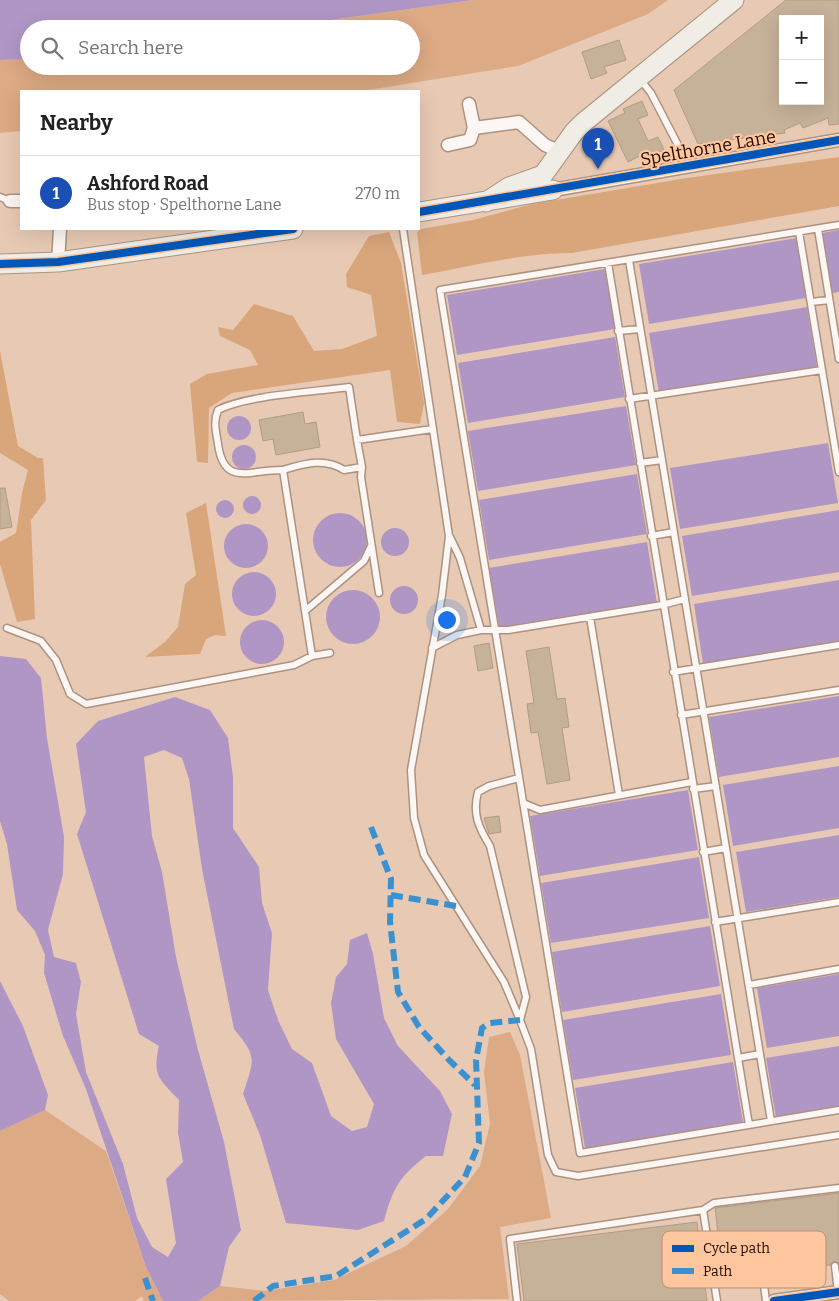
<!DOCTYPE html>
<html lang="en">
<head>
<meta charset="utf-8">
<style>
  :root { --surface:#fff; --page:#f2f2f2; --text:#222; --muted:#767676; --line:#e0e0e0; --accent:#0f766e }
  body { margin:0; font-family:Bitter,serif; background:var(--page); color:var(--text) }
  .controls { position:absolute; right:15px; top:15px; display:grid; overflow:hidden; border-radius:0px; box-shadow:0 5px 20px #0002 }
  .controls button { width:45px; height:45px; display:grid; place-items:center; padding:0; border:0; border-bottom:1px solid var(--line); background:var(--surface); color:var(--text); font:25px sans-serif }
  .you { position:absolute; left:446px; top:619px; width:18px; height:18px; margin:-12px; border:4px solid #fff; border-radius:50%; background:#1a73e8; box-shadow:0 0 0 8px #1a73e833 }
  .badge { display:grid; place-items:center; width:32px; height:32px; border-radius:50%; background:var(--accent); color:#fff; font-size:16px; font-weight:700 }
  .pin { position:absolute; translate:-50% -41px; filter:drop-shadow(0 1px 2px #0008) }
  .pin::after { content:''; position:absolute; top:26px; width:18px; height:15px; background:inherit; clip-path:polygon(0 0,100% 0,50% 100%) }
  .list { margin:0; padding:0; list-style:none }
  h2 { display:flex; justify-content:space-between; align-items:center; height:65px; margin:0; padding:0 20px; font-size:21px }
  h2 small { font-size:16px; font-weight:400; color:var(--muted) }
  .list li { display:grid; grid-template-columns:32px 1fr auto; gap:15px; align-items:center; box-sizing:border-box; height:75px; padding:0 20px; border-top:1px solid var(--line) }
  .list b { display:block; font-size:19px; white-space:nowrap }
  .list p { margin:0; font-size:16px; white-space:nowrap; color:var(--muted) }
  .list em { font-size:16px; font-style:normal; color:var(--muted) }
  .icon { flex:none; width:28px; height:28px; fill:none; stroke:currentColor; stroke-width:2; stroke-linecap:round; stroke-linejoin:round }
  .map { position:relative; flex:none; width:839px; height:1301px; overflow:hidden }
  .search { position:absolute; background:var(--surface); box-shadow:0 5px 20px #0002; left:20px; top:20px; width:400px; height:55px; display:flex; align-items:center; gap:12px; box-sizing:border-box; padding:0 18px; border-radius:28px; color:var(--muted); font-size:19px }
  .panel { position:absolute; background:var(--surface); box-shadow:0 5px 20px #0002; left:20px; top:90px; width:400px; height:140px; border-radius:0px }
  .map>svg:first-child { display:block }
</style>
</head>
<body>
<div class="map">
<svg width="839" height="1301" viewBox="0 0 839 1301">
  <rect width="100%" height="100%" fill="#e8cab4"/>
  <path fill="#dcaa84" d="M473 0H668L648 14 518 66 362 91H21V131L0 133V60L29 59V66H411V29H266Z
    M510 1032 520 1055 551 1218 500 1227 509 1299 198 1301 220 1286 265 1291 334 1280 406 1246 448 1209 480 1166 490 1124 484 1072 489 1037Z
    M45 1110 106 1151 146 1267 163 1301H144L142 1296 135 1301H9L0 1294V1131Z"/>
  <path fill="#d9a57b" d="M839 157V206L572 253C521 253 472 266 422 275L417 232 421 229 473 220 532 204 687 178Z
    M389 232 401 263 424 403 420 424 397 422 390 370 232 393 209 408 208 463 197 462 190 384 207 374 258 365 250 350 220 336 218 327 233 330 254 304 293 316 314 351 342 349 377 336 371 295 347 287 346 274 369 236Z
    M0 351 18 446 38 458H43L46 500 31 520 35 619 17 622 0 564V542L16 533 22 493 28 470 0 453Z
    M206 503 226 636 215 635 206 639 200 654 145 657 166 641 178 627 185 584 196 575 186 513Z"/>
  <path fill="#b096c5" d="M0 0H473L266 29H29V59L0 60Z
    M839 230V292L832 293 822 233Z
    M797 238 806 298 649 324 639 264Z
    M605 269 615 329 457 355 447 295Z
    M807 307 817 367 659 393 649 333Z
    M615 337 625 397 468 423 458 363Z
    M626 406 636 465 478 491 468 431Z
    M227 428a12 12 0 1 1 24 0a12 12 0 1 1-24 0Z
    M828 443 838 503 680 529 670 468Z
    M232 457a12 12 0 1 1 24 0a12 12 0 1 1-24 0Z
    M637 474 647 534 489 560 479 500Z
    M243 505a9 9 0 1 1 18 0a9 9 0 1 1-18 0Z
    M216 509a9 9 0 1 1 18 0a9 9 0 1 1-18 0Z
    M839 510V572L692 596 682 536Z
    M313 540a27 27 0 1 1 54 0a27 27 0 1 1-54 0Z
    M224 546a22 22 0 1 1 44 0a22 22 0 1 1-44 0Z
    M381 542a14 14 0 1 1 28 0a14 14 0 1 1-28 0Z
    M647 542 657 603 499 628 489 568Z
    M232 594a22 22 0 1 1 44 0a22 22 0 1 1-44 0Z
    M839 580V642L703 664 694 604Z
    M390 600a14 14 0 1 1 28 0a14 14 0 1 1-28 0Z
    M326 617a27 27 0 1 1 54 0a27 27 0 1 1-54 0Z
    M240 642a22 22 0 1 1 44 0a22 22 0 1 1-44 0Z
    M0 656 26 659 41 678 47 738 64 837 63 874 48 930 54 957 76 963 81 982 76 1014 86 1072 123 1164 137 1218 152 1247 168 1257 176 1243 166 1179 183 1162 178 1133 179 1100C159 1079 152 1076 159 1046L139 1034 77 834 86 812 76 744 98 721 175 697 210 710 228 738 233 777V828L259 867 262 903 272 933 268 990 278 1020 292 1049 312 1063 331 1116 352 1131 367 1127 374 1104 336 1039 331 1003 336 977 347 964 350 940 367 933 373 954 384 1018 398 1046 440 1091 452 1114 443 1156H426C399 1177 393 1188 384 1221L358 1230 286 1223 260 1135 243 1094C254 1059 258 1058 234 1029L202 869 189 779 182 758 164 750 144 757 152 836 162 872 176 957 198 1050 224 1142 241 1230 229 1247 220 1286 198 1301H163L146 1267 86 1089 63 1036 44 973 45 955 35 931 17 910 7 844 0 821Z
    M839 696V757L719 777 709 717Z
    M839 766V828L733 846 723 785Z
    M688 790 698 850 540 876 530 816Z
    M839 835V897L746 912 736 852Z
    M699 857 709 918 551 943 541 883Z
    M710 926 720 986 562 1012 552 952Z
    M839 974V1036L767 1048 757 988Z
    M0 981 23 1026 48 1095 45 1110 0 1131Z
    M721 994 731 1055 573 1080 563 1020Z
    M839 1046V1108L776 1118 766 1058Z
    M733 1062 743 1122 585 1148 575 1088Z"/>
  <path fill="#c6b199" stroke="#b29c84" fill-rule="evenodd" d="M786 0H839V124L829 125 828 118 803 128 800 123 784 130 785 133 698 144 674 90ZM783 19H820V101H783Z
    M619 40 626 60 604 67 607 73 591 79 582 52Z
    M642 101 648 115 638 119 648 141 658 137 664 150 646 158 644 154 628 162 608 121 625 113 623 109Z
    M303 412 305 424 316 422 320 447 276 455 273 439 263 441 259 420Z
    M0 488H5L12 527 0 529Z
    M489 643 493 668 478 671 474 646Z
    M549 647 557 699 565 698 569 727 562 728 570 780 547 784 538 732 531 733 527 704 534 703 526 651Z
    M499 816 501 832 489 834 484 818Z
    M839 1193V1263L834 1261 830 1265 723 1278 715 1208Z
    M697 1222 707 1301H524L517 1244Z"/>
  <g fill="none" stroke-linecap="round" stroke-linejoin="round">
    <defs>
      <path id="lane" d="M639 78 651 93 679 147
        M0 197 10 201
        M839 225 440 290 580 1153 839 1110
        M403 229 449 536 442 595 411 770 414 818 424 855 504 982 520 1020 531 1049 548 1155 556 1172 578 1176 839 1135
        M818 229 839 359
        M799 232 839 472
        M629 260 771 1121
        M608 263 749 1125
        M811 302 829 300
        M618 331 640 329
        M629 399 822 370
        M640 463 662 460
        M362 467 361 477 379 593
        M283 470C250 469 224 488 218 444 216 431 213 422 218 410 247 395 314 392 349 387L357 440 432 429
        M651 536 674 532
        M450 537 460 558 481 630
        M305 611 364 561 371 546
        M590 617 619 795
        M7 628 41 641 56 660 70 694 86 704 294 665 312 656 283 470C303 464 325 457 344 470L362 467 357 440
        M432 648 457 635 481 630H508L662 605 685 599
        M312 656 330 653
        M673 672 839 645
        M681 715 839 690
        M519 778 489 786 478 792C472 814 479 828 490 846L526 997 520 1020
        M693 789 716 786
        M523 803 540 810 692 782
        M703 852 726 848
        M715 922 839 902
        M749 985 839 969
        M738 1058 760 1054
        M703 1210 714 1203 839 1188
        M835 1266 838 1292
        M763 1277 766 1301
        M517 1301 510 1239 703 1210 717 1301"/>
      <path id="street" d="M469 104 474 128
        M448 145 470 140 474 128 519 122 545 145 561 152
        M553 190 839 140
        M10 201H21
        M58 262 60 229
        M774 1301 839 1292"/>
      <path id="secondary" d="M486 202 509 187 543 175 574 132 584 122 734 0
        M419 212 553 190
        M0 264 58 262 293 229"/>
    </defs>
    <use href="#lane" stroke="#ac927f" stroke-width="9"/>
    <use href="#street" stroke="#ac927f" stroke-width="15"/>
    <use href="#secondary" stroke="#ac927f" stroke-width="21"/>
    <use href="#lane" stroke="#fcf7f4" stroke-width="6"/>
    <use href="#street" stroke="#fcf7f4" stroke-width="12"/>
    <use href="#secondary" stroke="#f0ece6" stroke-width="19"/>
    <path stroke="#3b91d0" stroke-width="6" stroke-dasharray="12 6" stroke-linecap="butt" d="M371 827 391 879 390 922 398 992 419 1027 449 1060 475 1085
      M391 895 456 906
      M145 1278 153 1301
      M254 1301 273 1286 336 1276 426 1219 465 1177 479 1143 476 1060 482 1028 490 1023 520 1020"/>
    <defs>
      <path id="cycleway" d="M419 212 839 140
        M0 264 58 262 293 229
        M774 1301 839 1292"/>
    </defs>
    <use href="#cycleway" stroke="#fec69e" stroke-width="11"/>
    <use href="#cycleway" stroke="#0057b8" stroke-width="8"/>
  </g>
  <g text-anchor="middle" stroke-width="4.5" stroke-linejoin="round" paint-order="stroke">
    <g font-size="18" fill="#240c00" stroke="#fec69e">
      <text transform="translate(708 148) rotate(-10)" y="6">Spelthorne Lane</text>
    </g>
  </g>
  <rect x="662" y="1231" width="164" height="57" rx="8" fill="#fec69e" stroke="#bd8e6f" stroke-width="1"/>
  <rect x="672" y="1245" width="22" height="7" fill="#0057b8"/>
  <rect x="672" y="1268" width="22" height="6" fill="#3b91d0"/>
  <g font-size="14" fill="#240c00">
    <text x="703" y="1253">Cycle path</text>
    <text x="703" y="1276">Path</text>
  </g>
</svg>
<div class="controls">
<button>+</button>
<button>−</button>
</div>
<div class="you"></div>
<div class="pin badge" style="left:598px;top:169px;background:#1a4fb4">1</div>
<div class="search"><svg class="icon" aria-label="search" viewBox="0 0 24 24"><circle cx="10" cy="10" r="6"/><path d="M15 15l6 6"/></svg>Search here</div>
<section class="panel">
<h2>Nearby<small></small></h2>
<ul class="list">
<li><span class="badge" style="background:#1a4fb4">1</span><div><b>Ashford Road</b><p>Bus stop · Spelthorne Lane</p></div><em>270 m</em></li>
</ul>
</section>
</div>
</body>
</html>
